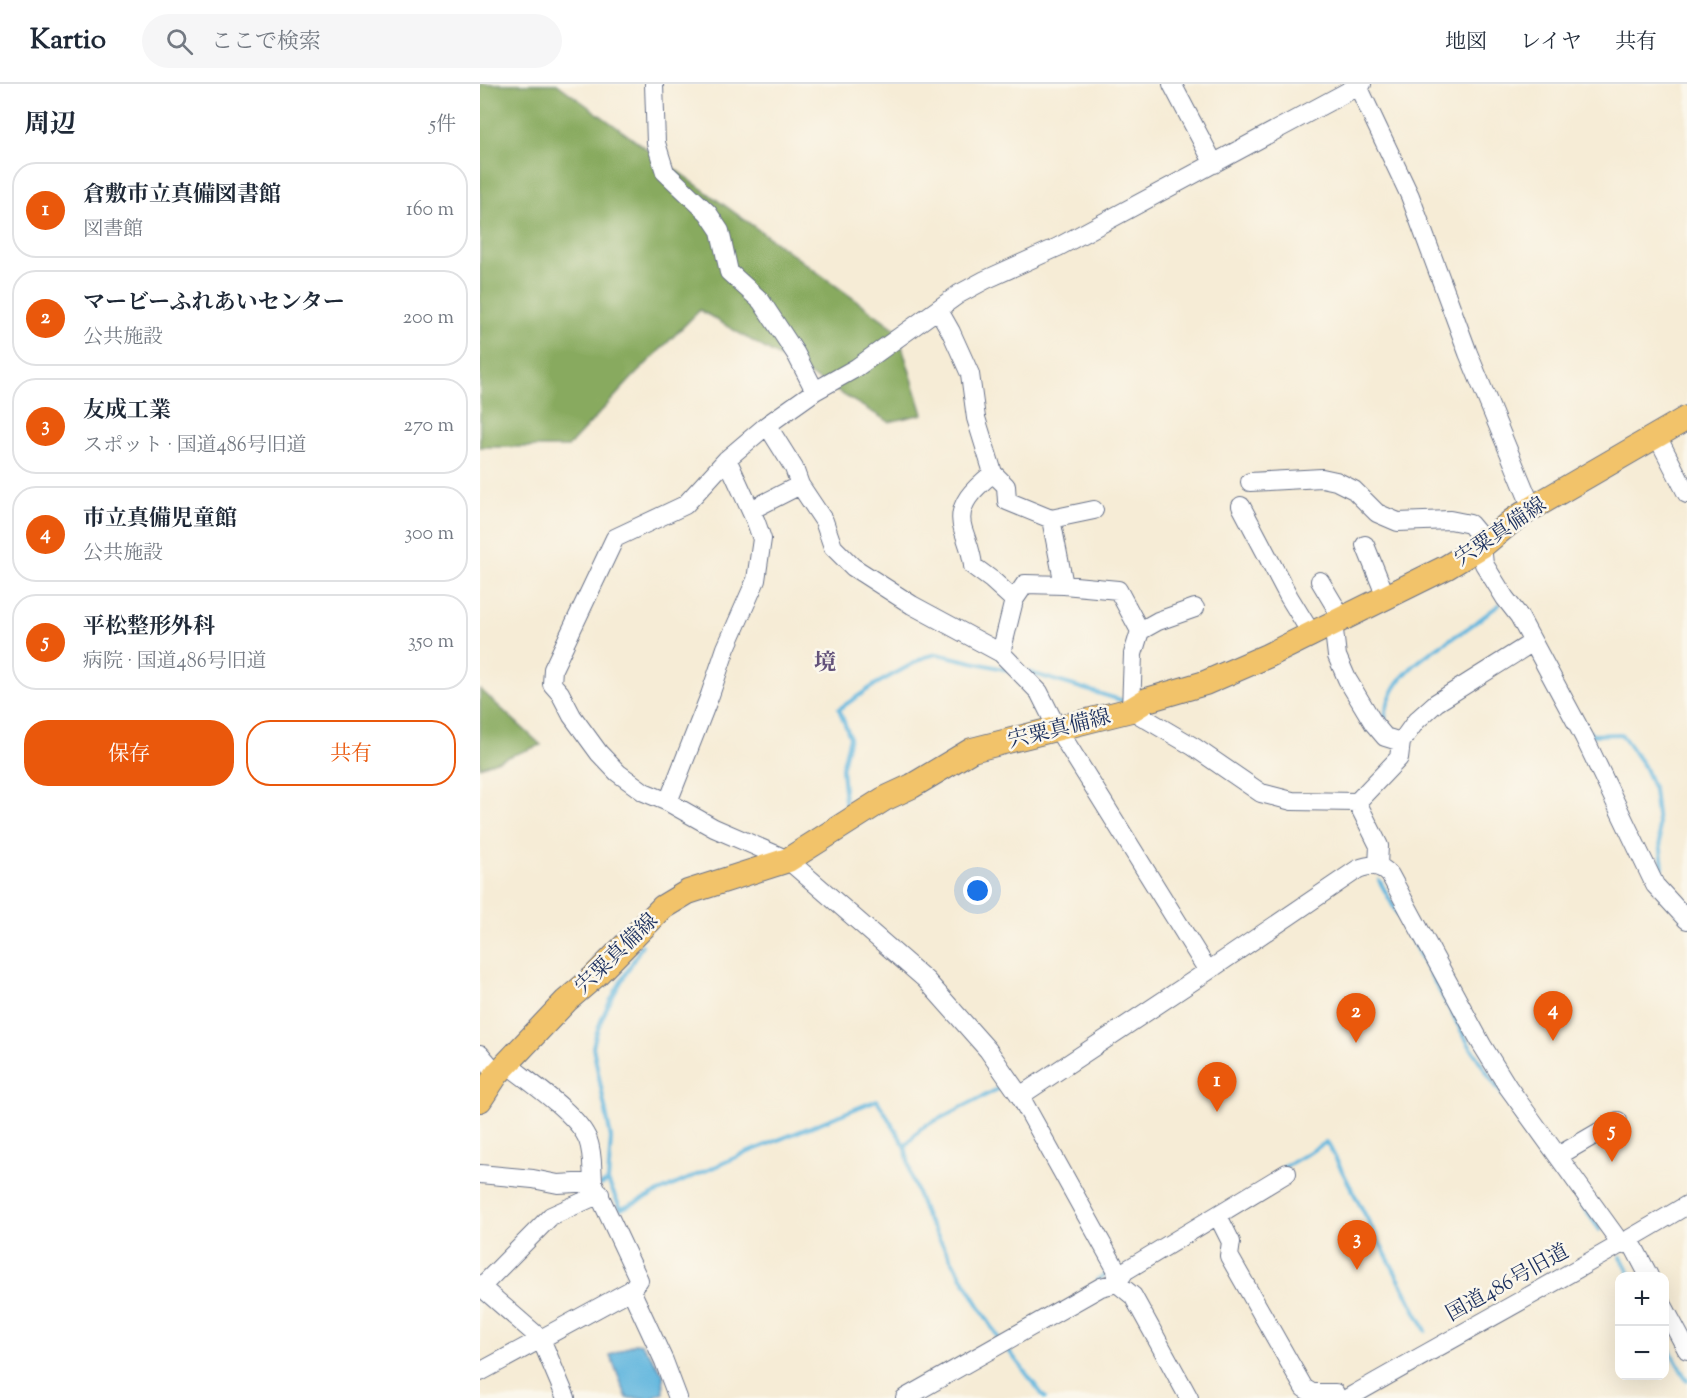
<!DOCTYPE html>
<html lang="ja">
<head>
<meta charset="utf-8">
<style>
  :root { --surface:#fff; --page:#f6f6f7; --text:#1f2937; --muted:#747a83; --line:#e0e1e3; --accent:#ea580c }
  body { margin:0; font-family:"Sorts Mill Goudy","Noto Serif JP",serif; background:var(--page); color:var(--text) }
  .controls { position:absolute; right:18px; bottom:18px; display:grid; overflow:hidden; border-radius:12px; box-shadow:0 6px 24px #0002 }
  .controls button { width:54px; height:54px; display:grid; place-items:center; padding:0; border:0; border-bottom:2px solid var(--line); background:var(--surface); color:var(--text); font:30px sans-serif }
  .you { position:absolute; left:498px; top:807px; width:21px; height:21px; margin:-15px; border:4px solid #fff; border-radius:50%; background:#1a73e8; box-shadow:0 0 0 9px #1a73e833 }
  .badge { display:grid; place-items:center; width:39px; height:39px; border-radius:50%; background:var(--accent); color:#fff; font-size:20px; font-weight:700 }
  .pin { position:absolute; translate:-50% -50px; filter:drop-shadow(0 2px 3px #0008) }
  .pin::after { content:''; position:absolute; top:32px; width:21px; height:18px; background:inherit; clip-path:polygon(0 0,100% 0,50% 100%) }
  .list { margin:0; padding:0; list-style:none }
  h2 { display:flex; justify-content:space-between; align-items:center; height:78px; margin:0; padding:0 24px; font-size:26px }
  h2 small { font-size:20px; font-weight:400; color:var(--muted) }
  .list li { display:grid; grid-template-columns:39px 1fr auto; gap:18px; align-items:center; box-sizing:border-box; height:96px; margin:0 12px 12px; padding:0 12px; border:2px solid var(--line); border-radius:24px }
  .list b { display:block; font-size:22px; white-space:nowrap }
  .list p { margin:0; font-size:20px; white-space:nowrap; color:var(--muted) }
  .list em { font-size:20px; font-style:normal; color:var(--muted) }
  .actions { display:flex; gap:12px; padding:18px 24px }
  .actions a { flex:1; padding:14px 0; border:2px solid var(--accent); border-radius:24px; text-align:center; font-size:21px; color:var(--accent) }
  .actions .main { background:var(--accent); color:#fff }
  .icon { flex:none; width:33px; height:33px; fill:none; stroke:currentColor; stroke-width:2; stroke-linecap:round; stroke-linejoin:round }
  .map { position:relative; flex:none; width:1207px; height:1314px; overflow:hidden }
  header { display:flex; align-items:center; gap:36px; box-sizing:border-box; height:84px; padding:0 30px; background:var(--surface); border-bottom:2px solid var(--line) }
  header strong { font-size:28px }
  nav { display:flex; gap:33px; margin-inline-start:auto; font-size:21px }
  .search { width:420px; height:54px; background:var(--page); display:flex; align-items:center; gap:15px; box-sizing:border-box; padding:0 21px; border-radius:33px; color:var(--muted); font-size:22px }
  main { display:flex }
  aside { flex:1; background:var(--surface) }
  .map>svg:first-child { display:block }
</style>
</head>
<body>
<header>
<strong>Kartio</strong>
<div class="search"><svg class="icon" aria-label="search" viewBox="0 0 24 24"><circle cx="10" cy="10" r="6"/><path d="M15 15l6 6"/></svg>ここで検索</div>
<nav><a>地図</a><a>レイヤ</a><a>共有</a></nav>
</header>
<main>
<aside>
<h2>周辺<small>5件</small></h2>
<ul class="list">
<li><span class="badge">1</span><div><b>倉敷市立真備図書館</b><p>図書館</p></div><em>160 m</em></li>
<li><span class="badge">2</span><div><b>マービーふれあいセンター</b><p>公共施設</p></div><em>200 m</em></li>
<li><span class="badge">3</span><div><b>友成工業</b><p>スポット · 国道486号旧道</p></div><em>270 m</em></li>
<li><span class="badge">4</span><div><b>市立真備児童館</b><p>公共施設</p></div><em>300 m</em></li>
<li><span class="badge">5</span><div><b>平松整形外科</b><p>病院 · 国道486号旧道</p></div><em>350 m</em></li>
</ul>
<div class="actions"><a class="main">保存</a><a>共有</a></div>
</aside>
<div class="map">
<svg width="1207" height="1314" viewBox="0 0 1207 1314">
  <rect width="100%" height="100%" fill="#fbf7ec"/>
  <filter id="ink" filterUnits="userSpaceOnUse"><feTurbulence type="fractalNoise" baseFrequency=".0167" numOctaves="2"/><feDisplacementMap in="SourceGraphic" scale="12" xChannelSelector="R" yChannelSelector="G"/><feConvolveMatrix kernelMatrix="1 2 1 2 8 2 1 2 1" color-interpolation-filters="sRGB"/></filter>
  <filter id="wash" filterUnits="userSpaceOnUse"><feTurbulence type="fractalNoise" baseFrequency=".008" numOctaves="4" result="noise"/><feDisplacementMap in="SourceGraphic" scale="24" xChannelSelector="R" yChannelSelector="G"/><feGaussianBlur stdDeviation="1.35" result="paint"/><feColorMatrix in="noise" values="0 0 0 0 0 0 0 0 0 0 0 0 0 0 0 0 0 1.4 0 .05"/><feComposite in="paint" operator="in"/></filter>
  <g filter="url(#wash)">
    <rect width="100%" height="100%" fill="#f6ecd6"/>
    <path fill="#88aa5f" stroke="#526c5e" stroke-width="1.5" d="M0 0H77L417 246 443 330 409 338 220 226 154 292 88 363H0Z
      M0 605 61 661 0 683Z"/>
    <path fill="#61b6de" stroke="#3e729e" stroke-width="1.5" d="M155 1259 162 1260 183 1289 184 1309 172 1314H147L130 1271Z"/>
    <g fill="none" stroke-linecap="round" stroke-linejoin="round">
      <path stroke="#61b6de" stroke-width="4" d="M548 588 644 617
        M905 640C904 593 950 568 985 546 997 538 1008 529 1019 521
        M1110 648 1111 651 1141 650 1164 682 1174 706 1183 783 1178 793
        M366 728 362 685 370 653 359 625 396 600 445 573 457 570 528 586
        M899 796 988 959 1009 992 1120 1146
        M804 1083 847 1058 946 1247
        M128 1097 141 1125 261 1071 397 1016 425 1062
        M121 1101 128 1097 131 1054 113 963C120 927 145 893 162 861
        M1141 1173 1151 1192
        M617 1196 626 1190
        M519 1255 446 1133 432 1095 425 1062 441 1044 522 1003
        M1184 1255 1207 1297
        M526 1263 565 1314"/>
    </g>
  </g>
  <g filter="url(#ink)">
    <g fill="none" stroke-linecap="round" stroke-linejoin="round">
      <defs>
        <path id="minor" d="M174 0 176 59 185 88 228 129 240 147 249 188 281 217 316 270 335 307
          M692 0 734 80
          M882 0 878 2 930 112 988 269 1052 424
          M458 225 471 248 490 290 496 334 513 389 526 402 527 417 571 435 614 426
          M287 341 314 384 320 401 344 437 353 463 373 483 432 521 521 569 559 608 577 644 728 887
          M1177 352 1207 410
          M513 389C496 403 475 420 483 445 487 458 492 468 493 482L512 496 534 516
          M770 398 842 394 856 397 874 406 897 429 918 438 970 436 990 440 1005 458
          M761 422 809 513 831 549
          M271 426 320 401
          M571 435 584 501
          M885 461 906 513
          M1002 462 1004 480 1025 514 1039 532 1104 653 1175 801 1207 836
          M840 497 862 534
          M853 538 857 572 867 595 894 640 905 653 921 658
          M660 547 678 537 715 524
          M521 569 534 516 545 500 584 501 638 506 660 547 653 570 651 626 714 663 781 709 812 717 877 718 919 674 921 658 936 637 956 619 1053 558
          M188 718 230 611 246 564 276 496 282 455 276 438 247 375
          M877 718 899 762 898 781
          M0 970 17 990
          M27 980C49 998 98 1030 108 1056 113 1069 112 1084 113 1098
          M540 1012 728 887 878 785C891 780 900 780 910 791L1002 961 1028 1003 1142 1161
          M1078 1072 1138 1037
          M0 1090 53 1095 78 1100 113 1098 159 1196 151 1206 0 1288
          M738 1132 751 1158 749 1172 824 1304 832 1309H855L857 1314
          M1150 1156 1169 1192
          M637 1199 636 1185 540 1012 508 966 446 896 308 776 234 744 188 718 164 708 138 689 119 669 92 632 80 609 72 600 73 585 135 454 205 421 247 375 287 341 335 307 376 284 479 210 505 196 578 163 878 2
          M637 1199 645 1187 807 1089
          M0 1202 61 1255 86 1314
          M1 1203 71 1132 120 1110
          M151 1206 184 1277 198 1314
          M1184 1223 1207 1266
          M425 1314 621 1203 637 1199 653 1212 709 1314
          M868 1314C981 1249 1096 1188 1207 1121"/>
        <path id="major" d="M0 1016 17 990 86 917 114 893 183 823 208 808 308 776 404 715 432 702 492 666 651 626 667 616 725 599 787 572 967 483 1002 462 1032 437 1052 424 1207 334"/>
      </defs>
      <use href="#minor" stroke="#687188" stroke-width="20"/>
      <use href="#major" stroke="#687188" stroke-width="26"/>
      <use href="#minor" stroke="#fff" stroke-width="18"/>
      <use href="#major" stroke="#f2c36a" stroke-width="24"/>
    </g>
  </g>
  <g text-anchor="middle" stroke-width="5" stroke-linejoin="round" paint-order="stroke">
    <g font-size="21" fill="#1b2f5e" stroke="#fbf7ec">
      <text transform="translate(1020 447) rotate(-34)" y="7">宍粟真備線</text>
      <text transform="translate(579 644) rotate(-14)" y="7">宍粟真備線</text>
      <text transform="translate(136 869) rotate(-44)" y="7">宍粟真備線</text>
      <text transform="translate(1027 1198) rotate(-29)" y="7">国道486号旧道</text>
    </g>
    <g font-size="22" font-weight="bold" fill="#63527a" stroke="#fbf7ec">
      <text x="345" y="585">境</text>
    </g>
  </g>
</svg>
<div class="controls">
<button>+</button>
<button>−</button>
</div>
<div class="you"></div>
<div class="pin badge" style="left:737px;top:1028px">1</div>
<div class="pin badge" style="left:876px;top:959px">2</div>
<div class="pin badge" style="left:877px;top:1186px">3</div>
<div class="pin badge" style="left:1073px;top:957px">4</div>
<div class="pin badge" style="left:1132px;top:1078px">5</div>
</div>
</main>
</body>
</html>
